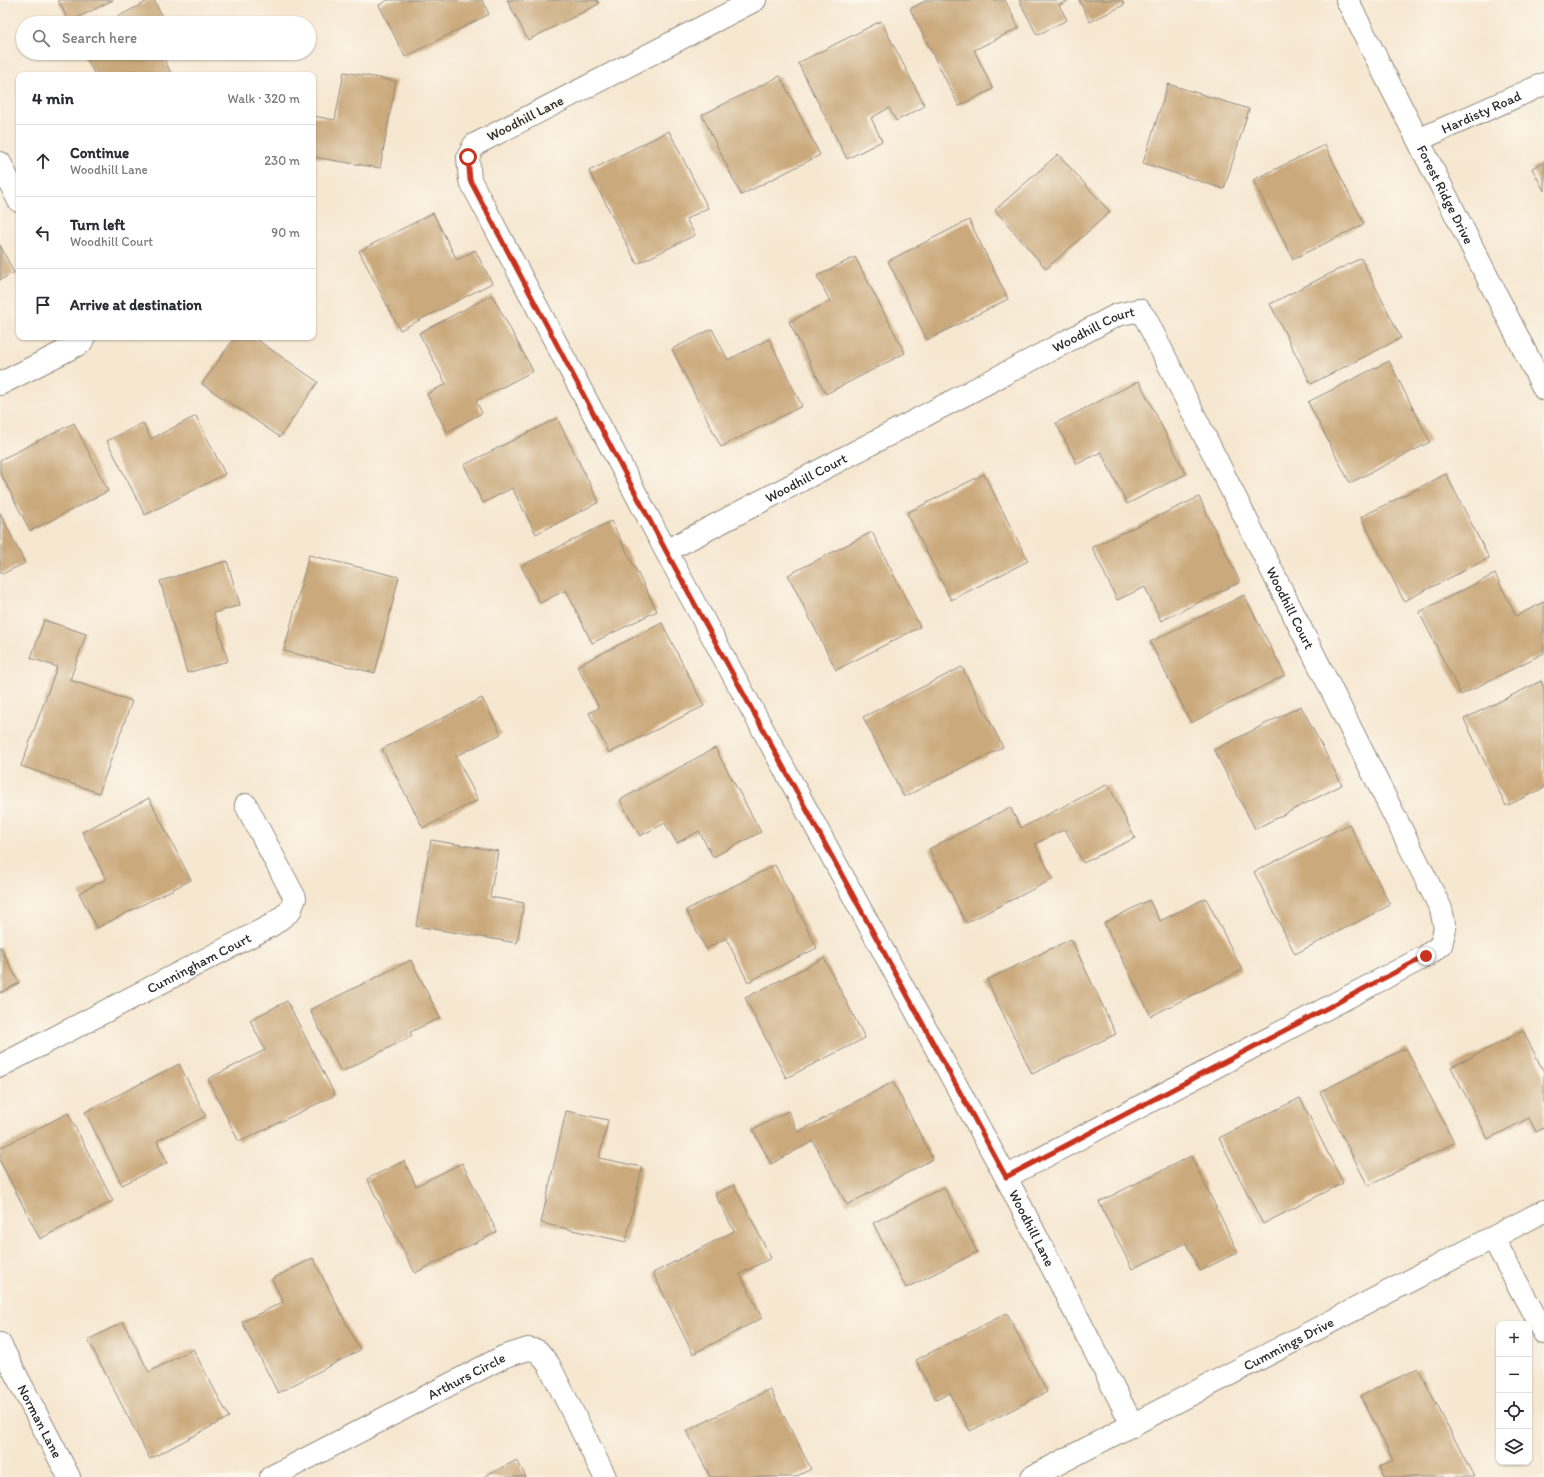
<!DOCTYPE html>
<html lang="en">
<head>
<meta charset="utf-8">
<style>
  :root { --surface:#fff; --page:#f2f2f3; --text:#2b2b33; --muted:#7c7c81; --line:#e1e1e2 }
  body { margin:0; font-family:Itim,sans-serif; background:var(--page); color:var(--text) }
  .controls { position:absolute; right:12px; bottom:12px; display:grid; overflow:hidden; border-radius:8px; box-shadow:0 1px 3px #0004 }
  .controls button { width:36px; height:36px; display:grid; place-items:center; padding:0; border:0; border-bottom:1px solid var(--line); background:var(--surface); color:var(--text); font:20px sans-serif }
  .stop { position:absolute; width:12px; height:12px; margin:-9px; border:3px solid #c8321e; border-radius:50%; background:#fff }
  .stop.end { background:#c8321e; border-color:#fff; box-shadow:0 1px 4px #0008 }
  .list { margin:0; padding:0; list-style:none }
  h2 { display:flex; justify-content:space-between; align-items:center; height:52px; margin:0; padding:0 16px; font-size:17px }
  h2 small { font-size:13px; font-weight:400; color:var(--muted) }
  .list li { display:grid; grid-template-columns:26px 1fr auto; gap:12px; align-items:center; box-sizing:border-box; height:72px; padding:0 16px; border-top:1px solid var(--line) }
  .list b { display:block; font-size:15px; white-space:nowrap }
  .list p { margin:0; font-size:13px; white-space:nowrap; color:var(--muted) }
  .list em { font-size:13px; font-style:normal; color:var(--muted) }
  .icon { flex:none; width:22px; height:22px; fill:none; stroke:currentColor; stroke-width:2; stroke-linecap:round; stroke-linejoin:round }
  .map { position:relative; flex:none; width:1544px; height:1477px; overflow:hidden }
  .search { position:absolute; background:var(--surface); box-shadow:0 1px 3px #0004; left:16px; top:16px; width:300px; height:44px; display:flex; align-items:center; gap:10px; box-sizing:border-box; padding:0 14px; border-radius:22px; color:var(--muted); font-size:15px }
  .panel { position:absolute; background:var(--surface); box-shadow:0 1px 3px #0004; left:16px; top:72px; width:300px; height:268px; border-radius:8px }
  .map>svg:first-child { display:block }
</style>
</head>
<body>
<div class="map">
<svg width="1544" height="1477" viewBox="0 0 1544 1477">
  <rect width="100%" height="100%" fill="#fbf7ec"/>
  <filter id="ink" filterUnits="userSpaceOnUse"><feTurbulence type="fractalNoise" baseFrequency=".025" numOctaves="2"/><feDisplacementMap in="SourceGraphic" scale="8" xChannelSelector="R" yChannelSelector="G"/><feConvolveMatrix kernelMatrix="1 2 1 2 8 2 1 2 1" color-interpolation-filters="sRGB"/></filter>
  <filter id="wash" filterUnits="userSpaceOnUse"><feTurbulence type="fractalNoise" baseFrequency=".012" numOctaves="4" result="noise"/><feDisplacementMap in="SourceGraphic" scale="16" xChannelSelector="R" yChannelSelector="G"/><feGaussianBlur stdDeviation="0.9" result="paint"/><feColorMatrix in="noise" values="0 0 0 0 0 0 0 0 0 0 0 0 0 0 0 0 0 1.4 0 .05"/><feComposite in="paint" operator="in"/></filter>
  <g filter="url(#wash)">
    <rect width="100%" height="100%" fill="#f6e7d0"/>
    <g id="blocks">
      <path fill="#caa97c" d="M58 0H113L69 22Z
        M150 0H154L165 23H105Z
        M388 0H482L489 14 405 57 379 5Z
        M507 0H597L599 4 528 40Z
        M927 0H1005L1019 28 974 50 993 89 959 106 910 9Z
        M1019 0H1069L1059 5 1067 20 1037 35Z
        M1079 0H1122L1124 5 1090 22Z
        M881 21 925 106 896 121 889 108 871 118 882 141 847 159 798 63Z
        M83 53H161L172 75H95Z
        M344 72 396 81 380 168 313 157V116L335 120Z
        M780 76 820 155 741 195 702 115Z
        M1168 84 1249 109 1224 189 1143 163Z
        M669 131 708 208 686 219 695 235 637 264 589 171Z
        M1325 145 1364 224 1293 259 1253 180Z
        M1058 154 1110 212 1046 269 995 210Z
        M1544 162V191L1532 168Z
        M433 213 457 260 475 250 492 283 400 330 359 251Z
        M969 220 1008 299 927 340 888 261Z
        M0 245 14 273 0 280Z
        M855 257 905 353 826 394 789 322 830 301 817 276Z
        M1361 258 1401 338 1311 384 1270 304Z
        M492 295 533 371 476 401 482 413 447 432 427 394 446 384 419 333Z
        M712 329 728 360 769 339 802 406 721 447 672 349Z
        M235 337H253L318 382 280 437 202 384Z
        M1389 361 1430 442 1350 483 1308 402Z
        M1139 381 1186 474 1127 504 1101 452 1077 464 1056 423Z
        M196 416 225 474 145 515 107 441 143 423 151 439Z
        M557 418 599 502 536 534 512 488 483 503 464 465Z
        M74 423 108 491 30 531 0 472V460Z
        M984 474 1028 561 951 600 907 513Z
        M1446 474 1489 558 1404 601 1361 517Z
        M1199 497 1240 582 1161 621 1145 587 1117 600 1092 547Z
        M0 513 25 563 2 574 0 570Z
        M611 521 657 611 592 643 566 590 540 603 521 566Z
        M872 532 920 627 836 670 788 575Z
        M309 555 399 577 375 673 284 651Z
        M227 561 240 605 214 613 228 661 187 673 160 581Z
        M1495 574 1516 616 1544 602V653L1461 695 1419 612Z
        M1244 595 1285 675 1191 723 1150 642Z
        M44 620 86 634 70 680 132 701 99 793 21 766 57 667 31 658Z
        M662 623 704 706 609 753 589 713 599 708 577 666Z
        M962 667 1003 747 904 797 863 717Z
        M1541 681 1544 688V788L1506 806 1464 719Z
        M482 698 501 734 456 756 478 800 423 828 382 749Z
        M1301 706 1342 785 1255 829 1214 750Z
        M715 748 761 832 713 857 699 831 677 843 665 823 640 836 620 800Z
        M1108 784 1135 838 1083 863 1065 829 1035 844 1053 879 966 923 929 849 1010 807 1021 828Z
        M149 798 191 880 97 928 79 893 106 879 82 832Z
        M1349 824 1390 905 1295 954 1254 872Z
        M431 840 498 851 490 897 524 903 517 943 416 926Z
        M775 865 817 948 748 982 726 938 706 949 686 910Z
        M1206 898 1242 970 1151 1016 1104 923 1149 900 1160 921Z
        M1071 939 1116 1034 1032 1074 987 980Z
        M0 946 19 983 0 993Z
        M824 958 865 1038 786 1078 745 998Z
        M411 960 440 1018 410 1032 412 1036 341 1072 310 1010Z
        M287 1001 335 1095 239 1142 208 1079 265 1050 250 1020Z
        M1523 1031 1544 1072V1128L1536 1132 1529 1118 1488 1139 1451 1067Z
        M1406 1048 1454 1143 1368 1186 1320 1092Z
        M179 1064 206 1116 157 1141 167 1163 122 1185 85 1112Z
        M893 1082 933 1159 847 1205 813 1141 771 1164 753 1130 788 1111 798 1132Z
        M1300 1098 1343 1183 1263 1224 1219 1138Z
        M566 1111 608 1120 599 1158 642 1167 626 1242 541 1223Z
        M68 1113 113 1201 40 1239 0 1161V1148Z
        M1191 1156 1238 1252 1200 1271 1186 1243 1132 1269 1099 1202Z
        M404 1161 416 1186 462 1163 497 1232 415 1273 367 1179Z
        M734 1185 771 1258 740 1274 762 1318 693 1354 653 1273 734 1231 715 1194Z
        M944 1187 977 1252 906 1288 873 1223Z
        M313 1258 360 1350 278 1393 242 1322 283 1302 272 1279Z
        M1007 1313 1047 1392 970 1431 950 1393 936 1400 916 1360Z
        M123 1322 149 1372 193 1349 229 1417 150 1459 88 1340Z
        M1418 1368 1474 1477H1385L1380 1466 1393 1460 1361 1396Z
        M770 1389 811 1469 795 1477H710L687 1431Z
        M517 1460 526 1477H483Z"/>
    </g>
  </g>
  <g filter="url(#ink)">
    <use href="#blocks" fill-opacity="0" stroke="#90897e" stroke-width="1"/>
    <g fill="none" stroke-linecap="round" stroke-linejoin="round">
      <defs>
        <g id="street">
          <path id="s1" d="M755 0 474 145 468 157 470 180 666 551 1006 1177 1133 1426"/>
          <path id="s2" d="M1418 140 1544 84"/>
          <path d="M0 163 19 201"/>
          <path d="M0 384 81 343 84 337"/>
          <path id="s3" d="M666 551 1117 315 1139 310 1146 319 1441 909 1445 928 1441 945 1426 956 1006 1177"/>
          <path id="s4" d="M0 1066 272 925 290 911 295 898 246 805"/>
          <path d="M1493 1238 1544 1333"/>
          <path id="s5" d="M0 1344 69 1477"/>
          <path id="s6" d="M271 1477 503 1357 528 1349 538 1351 549 1365 605 1477"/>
        </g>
        <g id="secondary">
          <path id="s7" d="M1347 0 1544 389"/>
          <path id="s8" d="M1032 1477 1544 1211"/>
        </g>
      </defs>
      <use href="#street" stroke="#90897e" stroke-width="24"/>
      <use href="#secondary" stroke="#90897e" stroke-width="24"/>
      <use href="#street" stroke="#fff" stroke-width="22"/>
      <use href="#secondary" stroke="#fff" stroke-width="22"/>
    </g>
  </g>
  <g fill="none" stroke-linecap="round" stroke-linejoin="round" filter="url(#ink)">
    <path stroke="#c8321e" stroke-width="5" d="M468 157 470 180 666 551 1006 1177 1426 956"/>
  </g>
  <g text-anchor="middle" stroke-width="3" stroke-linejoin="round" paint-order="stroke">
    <g font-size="14" fill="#2b2b2b" stroke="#fbf7ec">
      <text dy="5" stroke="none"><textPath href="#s2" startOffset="69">Hardisty Road</textPath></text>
      <text transform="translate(525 118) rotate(-27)" y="5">Woodhill Lane</text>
      <text dy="5" stroke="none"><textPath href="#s7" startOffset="218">Forest Ridge Drive</textPath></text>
      <text dy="5" stroke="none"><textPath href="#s3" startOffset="482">Woodhill Court</textPath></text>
      <text dy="5" stroke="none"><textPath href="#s3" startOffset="158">Woodhill Court</textPath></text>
      <text dy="5" stroke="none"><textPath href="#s3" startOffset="866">Woodhill Court</textPath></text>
      <text dy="5" stroke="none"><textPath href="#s4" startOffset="224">Cunningham Court</textPath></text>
      <text dy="5" stroke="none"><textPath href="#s1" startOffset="1542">Woodhill Lane</textPath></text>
      <text dy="5" stroke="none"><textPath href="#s8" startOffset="289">Cummings Drive</textPath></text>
      <text dy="5" stroke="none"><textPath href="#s6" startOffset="220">Arthurs Circle</textPath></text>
      <text dy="5" stroke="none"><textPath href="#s5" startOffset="87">Norman Lane</textPath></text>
    </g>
  </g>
</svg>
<div class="controls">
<button>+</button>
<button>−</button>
<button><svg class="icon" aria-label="locate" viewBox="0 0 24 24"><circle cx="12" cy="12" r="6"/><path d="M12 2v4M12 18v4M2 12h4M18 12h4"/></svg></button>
<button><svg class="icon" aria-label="layers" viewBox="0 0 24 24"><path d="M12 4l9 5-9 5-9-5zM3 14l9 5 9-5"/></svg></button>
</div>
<div class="stop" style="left:468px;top:157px"></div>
<div class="stop end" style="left:1426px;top:956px"></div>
<div class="search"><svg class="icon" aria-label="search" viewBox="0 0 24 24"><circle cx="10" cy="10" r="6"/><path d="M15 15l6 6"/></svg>Search here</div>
<section class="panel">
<h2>4 min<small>Walk · 320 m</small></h2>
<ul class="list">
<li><svg class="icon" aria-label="ahead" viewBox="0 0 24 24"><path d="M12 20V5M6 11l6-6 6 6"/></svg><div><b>Continue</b><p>Woodhill Lane</p></div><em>230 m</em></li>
<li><svg class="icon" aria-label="left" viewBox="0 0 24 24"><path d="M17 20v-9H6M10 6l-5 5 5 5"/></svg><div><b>Turn left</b><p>Woodhill Court</p></div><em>90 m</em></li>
<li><svg class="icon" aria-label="arrive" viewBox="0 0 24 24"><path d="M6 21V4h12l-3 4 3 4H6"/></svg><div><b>Arrive at destination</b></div></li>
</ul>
</section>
</div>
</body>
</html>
